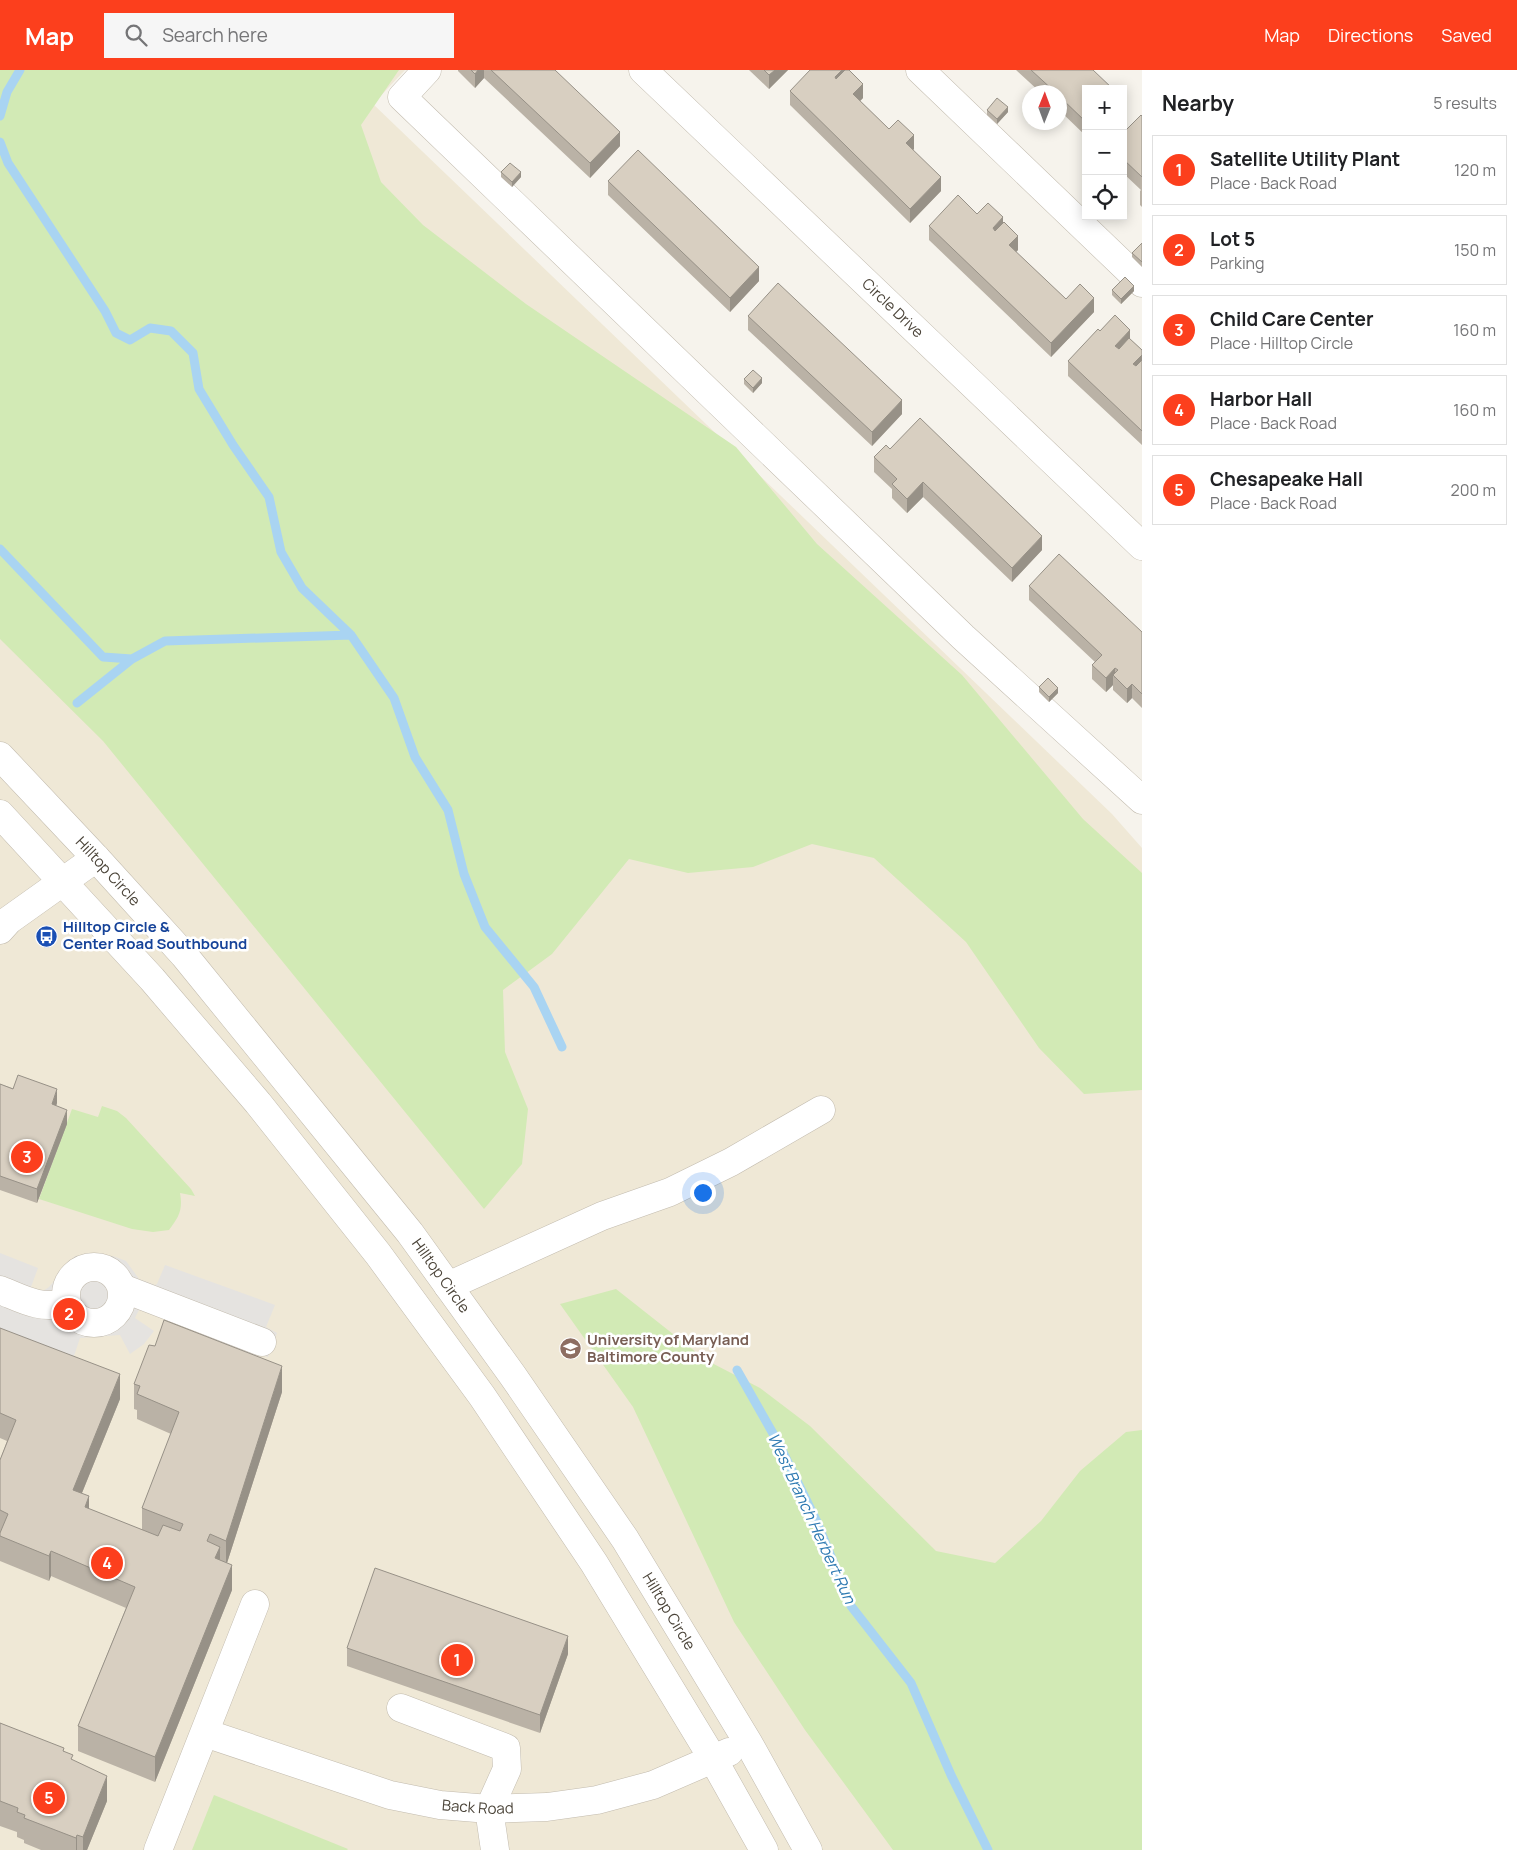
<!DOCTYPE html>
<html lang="en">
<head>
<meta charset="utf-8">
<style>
  :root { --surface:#fff; --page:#f6f6f6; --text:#202124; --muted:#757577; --line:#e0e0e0; --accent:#fc3f1d }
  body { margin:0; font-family:Manrope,sans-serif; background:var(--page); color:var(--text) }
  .controls { position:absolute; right:15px; top:15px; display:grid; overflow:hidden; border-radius:0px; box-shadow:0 2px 12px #0003 }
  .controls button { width:45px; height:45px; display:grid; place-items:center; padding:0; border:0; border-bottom:1px solid var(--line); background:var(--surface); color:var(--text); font:25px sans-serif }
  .compass { position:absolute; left:1022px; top:15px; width:45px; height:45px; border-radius:50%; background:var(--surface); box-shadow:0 2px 12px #0003; rotate:1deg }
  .you { position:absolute; left:702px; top:1122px; width:18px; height:18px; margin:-12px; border:4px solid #fff; border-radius:50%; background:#1a73e8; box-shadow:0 0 0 8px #1a73e833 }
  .badge { display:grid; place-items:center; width:32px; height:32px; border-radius:50%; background:var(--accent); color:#fff; font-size:16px; font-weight:700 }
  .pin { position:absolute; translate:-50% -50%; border:2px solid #fff; box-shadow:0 1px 5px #0006 }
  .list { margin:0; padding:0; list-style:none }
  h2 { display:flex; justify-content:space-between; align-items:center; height:65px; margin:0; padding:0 20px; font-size:21px }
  h2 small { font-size:16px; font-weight:400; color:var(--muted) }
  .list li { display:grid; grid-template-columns:32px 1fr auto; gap:15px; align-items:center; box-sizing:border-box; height:70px; margin:0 10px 10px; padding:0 10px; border:1px solid var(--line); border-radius:0px }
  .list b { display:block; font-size:19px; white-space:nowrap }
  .list p { margin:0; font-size:16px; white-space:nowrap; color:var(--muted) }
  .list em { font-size:16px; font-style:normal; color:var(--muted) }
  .icon { flex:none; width:28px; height:28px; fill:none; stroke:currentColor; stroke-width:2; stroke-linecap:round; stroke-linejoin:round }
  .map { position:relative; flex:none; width:1142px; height:1780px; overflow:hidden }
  header { display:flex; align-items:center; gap:30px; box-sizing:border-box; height:70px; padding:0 25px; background:var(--accent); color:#fff }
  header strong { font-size:24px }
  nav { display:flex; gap:28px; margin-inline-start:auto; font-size:18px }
  .search { width:350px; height:45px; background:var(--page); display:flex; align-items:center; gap:12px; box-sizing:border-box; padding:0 18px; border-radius:0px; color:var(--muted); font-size:19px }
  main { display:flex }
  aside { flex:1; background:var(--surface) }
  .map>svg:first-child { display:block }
</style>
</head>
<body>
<header>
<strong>Map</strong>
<div class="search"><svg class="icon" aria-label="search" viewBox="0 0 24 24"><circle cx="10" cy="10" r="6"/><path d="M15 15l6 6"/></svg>Search here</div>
<nav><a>Map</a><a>Directions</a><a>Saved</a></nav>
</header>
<main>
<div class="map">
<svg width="1142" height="1780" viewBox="0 0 1142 1780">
  <rect width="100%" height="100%" fill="#f6f3ec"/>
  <path fill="#efe8d6" d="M0 0H405L373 34 1112 744 1142 778V1780H0Z"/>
  <path fill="#d2eab5" d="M0 0H399L361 55 381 112 423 155 526 234 736 377 817 474 962 605 1083 749 1142 803V1020L1084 1024 1039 978 966 872 874 788 812 774 753 797 688 803 629 789 552 884 503 920 505 982 528 1039 522 1094 484 1139 103 671 0 569Z
    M102 1036 117 1041 126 1048 191 1119 195 1126 180 1123C183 1140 179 1147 169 1160L153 1162 132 1159 39 1129 72 1039 98 1047Z
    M616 1219 706 1290 760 1318 810 1356 936 1481 995 1493 1041 1451 1080 1401 1126 1362 1142 1360V1780H893L805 1660 734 1552 633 1337 560 1234Z
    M214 1725 348 1779 347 1780H192Z"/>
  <path fill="#e5e3e0" d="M0 1183 38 1198 31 1217 33 1221 40 1223 49 1217 75 1186H113L126 1191 139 1209 155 1215 157 1214 165 1195 275 1235 266 1257 277 1263 268 1287 256 1283 247 1306 193 1286 203 1262 139 1240 135 1248 154 1261 144 1274 130 1284 120 1265 80 1268 73 1289 0 1261Z"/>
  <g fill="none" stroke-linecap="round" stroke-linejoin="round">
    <path stroke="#a9d4f2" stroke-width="9" d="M0 46 7 22 20 0
      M0 72 8 93 105 241 116 263 130 270 150 258 171 261 193 283 199 319 233 375 269 427 281 482 302 518 351 565 394 628 415 687 448 740 464 804 485 857 534 917 562 977
      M0 479 103 587 132 589 165 571 351 565
      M77 633 132 589
      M737 1300 779 1374 817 1452 851 1536 911 1613 951 1705 988 1780"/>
    <defs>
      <g id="minor">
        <path d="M427 0 402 27 963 567 1142 730"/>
        <path id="s1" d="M643 0 1142 476"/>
        <path d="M920 0 1142 213"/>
        <path id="s2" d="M0 686 96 788 184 885 410 1163 513 1306 625 1469 749 1674 808 1780"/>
        <path d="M0 744 152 909 258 1033 378 1184 482 1326 594 1493 713 1689 764 1780"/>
        <path d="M0 860 9 850 96 788"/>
        <circle cx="94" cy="1225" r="28"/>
        <path d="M448 1216 602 1146 670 1122 731 1092 821 1040"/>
        <path d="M122 1218 262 1272"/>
        <path d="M0 1220C25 1230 38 1239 66 1233"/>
        <path d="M401 1638 506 1678 507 1699 489 1739 495 1780"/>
        <path id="s3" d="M205 1663 390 1725 440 1735 489 1739 547 1737 597 1730 653 1715 729 1682"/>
        <path d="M158 1780 255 1534"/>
      </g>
    </defs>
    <use href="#minor" stroke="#c2bbae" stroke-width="29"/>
    <use href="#minor" stroke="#fff" stroke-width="28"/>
  </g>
  <path fill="#bab2a6" d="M458 0H555L620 76 590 108 484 8 475 18 458 1Z
    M749 0H788L769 19Z
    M1016 0H1093L1086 19V66L1060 41V22H1040Z
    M790 21 863 28 860 31 889 59 914 79 913 80 941 121 910 153 790 35Z
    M987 40 1008 42 997 54 987 45Z
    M1142 46V137L1140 135V121L1141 120 1123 103V63Z
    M501 102 521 107 512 117 501 107Z
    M608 111 759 211 730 242 608 125Z
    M977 144 1003 152 1018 180 1016 182 1066 229 1094 242 1051 287 929 170V156Z
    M1142 173V197L1132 187V183Z
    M1112 220 1134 221 1121 234 1112 225Z
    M748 246 902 344 872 376 748 260Z
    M1100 261 1130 269 1142 280V375L1068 306V291Z
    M744 309 762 313 753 323 744 314Z
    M890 379 1042 480 1012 512 923 427 907 443 892 428V419L874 402V387Z
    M1029 516 1142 562V638L1132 628 1127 633 1113 620V615L1106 622 1092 609V595L1095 592 1029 530Z
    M1039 617 1058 623 1049 632 1039 622Z
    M0 1014 57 1033 56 1036 67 1054 37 1133 0 1120Z
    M0 1258 120 1329 82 1423 89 1439 142 1460V1438L171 1364 137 1349V1340L134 1339V1314L282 1322 227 1493 232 1520 155 1712 78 1681V1656L126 1538 51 1506 49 1511 0 1491V1390L7 1371 0 1368Z
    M347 1578 568 1584 540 1663 347 1596Z
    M0 1653 64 1681 73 1690 107 1731 87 1780H41L24 1773V1770L17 1767V1762L0 1756Z"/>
  <path fill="#979187" d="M478 0H484V8L475 18V4Z
    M775 0H788L769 19V5Z
    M842 0H848L835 22V7Z
    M863 14V28L853 38V24Z
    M1008 37V42L997 54V49Z
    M620 62V76L590 108V93Z
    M914 65V79L906 87V73Z
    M521 102V107L512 117V112Z
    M941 107V121L910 153V139Z
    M1003 147V162L993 172V158Z
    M1018 166V180L1009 189V175Z
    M759 197V211L730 242V228Z
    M1134 216V221L1121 234V229Z
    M1094 228V242L1051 287V273Z
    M1130 260V274L1115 290V276Z
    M1142 285V299L1133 308V294Z
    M762 308V313L753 323V318Z
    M902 330V344L872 376V362Z
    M923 412V427L907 443V429Z
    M1042 466V480L1012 512V498Z
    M1115 598V608L1113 605V615L1106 622V608Z
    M1132 614V628L1127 633V619Z
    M1058 618V623L1049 632V627Z
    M57 1019V1033L52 1049V1034Z
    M67 1040V1054L37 1133V1119Z
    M282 1296V1322L226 1496V1471Z
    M120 1304V1329L73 1445V1420Z
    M89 1426V1451L85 1437Z
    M220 1477V1502L215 1488Z
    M51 1481V1506L49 1511V1486Z
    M232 1495V1520L155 1712V1687Z
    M568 1566V1584L540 1663V1645Z
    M107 1706V1731L87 1780H83V1767Z
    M77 1765V1780H76V1768Z"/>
  <path fill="#d8cfc1" stroke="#979187" d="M471 0H478L475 4Z
    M491 0H555L620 62 590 93Z
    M764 0H775L769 5Z
    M810 0H842L835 7 836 9 845 0H849L863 14 853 24 889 59 898 50 914 65 906 73 941 107 910 139 790 21Z
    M1031 0H1093L1113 19H1086V52L1060 27V22H1055Z
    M997 28 1008 37 997 49 987 40Z
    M1141 45 1142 46V107L1123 89V63Z
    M638 80 759 197 730 228 608 111Z
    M510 93 521 102 512 112 501 102Z
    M958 125 977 144 988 133 1003 147 993 158 995 161 1004 152 1018 166 1009 175 1066 229 1080 214 1094 228 1051 273 929 156Z
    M1142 173V192L1132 183Z
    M1125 207 1134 216 1121 229 1112 220Z
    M778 213 902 330 872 362 748 246Z
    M1115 245 1130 260 1115 276 1119 279 1129 268 1142 280V285L1133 294 1136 296 1142 290V361L1068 291 1098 259 1100 261Z
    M753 300 762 308 753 318 744 309Z
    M920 348 1042 466 1012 498 923 412 907 429 892 414 897 409 874 387 886 375 890 379Z
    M1059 484 1142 562V624L1132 614 1127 619 1113 605 1118 600 1115 598 1106 608 1092 595 1102 585 1029 516Z
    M1048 608 1058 618 1049 627 1039 617Z
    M18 1005 57 1019 52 1034 67 1040 37 1119 0 1106V1014L13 1019Z
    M164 1250 282 1296 226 1471 210 1464 207 1471 220 1477 215 1488 232 1495 155 1687 78 1656 135 1517 51 1481 49 1486 0 1466V1463L8 1444 0 1440V1390L16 1350 0 1343V1258L120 1304 73 1420 89 1426 85 1437 158 1466 163 1455 180 1461 183 1454 142 1438 179 1342 137 1324 140 1316 134 1314 149 1275 155 1276Z
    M375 1498 568 1566 540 1645 347 1578Z
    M0 1653 64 1678 63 1681 73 1685 71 1689 107 1706 83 1767 77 1765 76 1768 24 1748 25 1745 17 1742 18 1738 0 1731Z"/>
  <defs>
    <symbol id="bus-disc" viewBox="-11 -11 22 22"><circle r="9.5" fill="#1a4fb4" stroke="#fff"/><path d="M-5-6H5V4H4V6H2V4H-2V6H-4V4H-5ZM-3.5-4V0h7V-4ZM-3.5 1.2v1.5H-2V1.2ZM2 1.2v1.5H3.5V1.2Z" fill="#fff"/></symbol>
    <symbol id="university-disc" viewBox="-11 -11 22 22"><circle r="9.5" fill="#8d6e63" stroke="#fff"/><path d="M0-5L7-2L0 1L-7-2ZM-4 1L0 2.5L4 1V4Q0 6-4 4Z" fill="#fff"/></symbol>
  </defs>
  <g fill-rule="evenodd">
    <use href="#bus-disc" x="34" y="854" width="25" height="25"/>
    <use href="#university-disc" x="558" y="1266" width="25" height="25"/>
  </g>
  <g text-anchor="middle" stroke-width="5" stroke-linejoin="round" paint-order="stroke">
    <g font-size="15" fill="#4b4439" stroke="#fff">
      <text dy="5" stroke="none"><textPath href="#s1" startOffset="345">Circle Drive</textPath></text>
      <text dy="5" stroke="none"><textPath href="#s2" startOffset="158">Hilltop Circle</textPath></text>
      <text dy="5" stroke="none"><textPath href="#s2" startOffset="682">Hilltop Circle</textPath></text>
      <text dy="5" stroke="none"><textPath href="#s2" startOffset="1088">Hilltop Circle</textPath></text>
      <text dy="5" stroke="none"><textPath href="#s3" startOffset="284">Back Road</textPath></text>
    </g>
    <g font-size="15" font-weight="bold" fill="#164399" stroke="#fff" text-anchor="start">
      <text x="63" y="862">Hilltop Circle &amp;<tspan x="63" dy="17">Center Road Southbound</tspan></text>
    </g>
    <g font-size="15" font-weight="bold" fill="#785e54" stroke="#fff" text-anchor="start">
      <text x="587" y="1275">University of Maryland<tspan x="587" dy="17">Baltimore County</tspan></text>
    </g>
    <g font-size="16" font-style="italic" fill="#2e7ab2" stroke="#fff">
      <text transform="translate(812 1448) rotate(65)" y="6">West Branch Herbert Run</text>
    </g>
  </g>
</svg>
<div class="controls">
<button>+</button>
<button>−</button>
<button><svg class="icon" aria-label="locate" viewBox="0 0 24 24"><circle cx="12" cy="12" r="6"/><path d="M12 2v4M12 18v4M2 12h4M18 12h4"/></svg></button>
</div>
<svg class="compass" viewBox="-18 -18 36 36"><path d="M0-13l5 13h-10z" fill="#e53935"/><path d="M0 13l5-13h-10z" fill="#757577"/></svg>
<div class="you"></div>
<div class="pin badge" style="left:457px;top:1590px">1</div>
<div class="pin badge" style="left:69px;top:1244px">2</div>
<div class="pin badge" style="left:27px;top:1087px">3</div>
<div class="pin badge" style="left:107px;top:1493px">4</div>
<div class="pin badge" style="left:49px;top:1728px">5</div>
</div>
<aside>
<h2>Nearby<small>5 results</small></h2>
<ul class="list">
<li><span class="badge">1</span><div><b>Satellite Utility Plant</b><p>Place · Back Road</p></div><em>120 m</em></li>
<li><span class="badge">2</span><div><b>Lot 5</b><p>Parking</p></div><em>150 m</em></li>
<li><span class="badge">3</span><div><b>Child Care Center</b><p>Place · Hilltop Circle</p></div><em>160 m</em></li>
<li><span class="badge">4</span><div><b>Harbor Hall</b><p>Place · Back Road</p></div><em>160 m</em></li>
<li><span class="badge">5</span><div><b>Chesapeake Hall</b><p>Place · Back Road</p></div><em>200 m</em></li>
</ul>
</aside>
</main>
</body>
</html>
